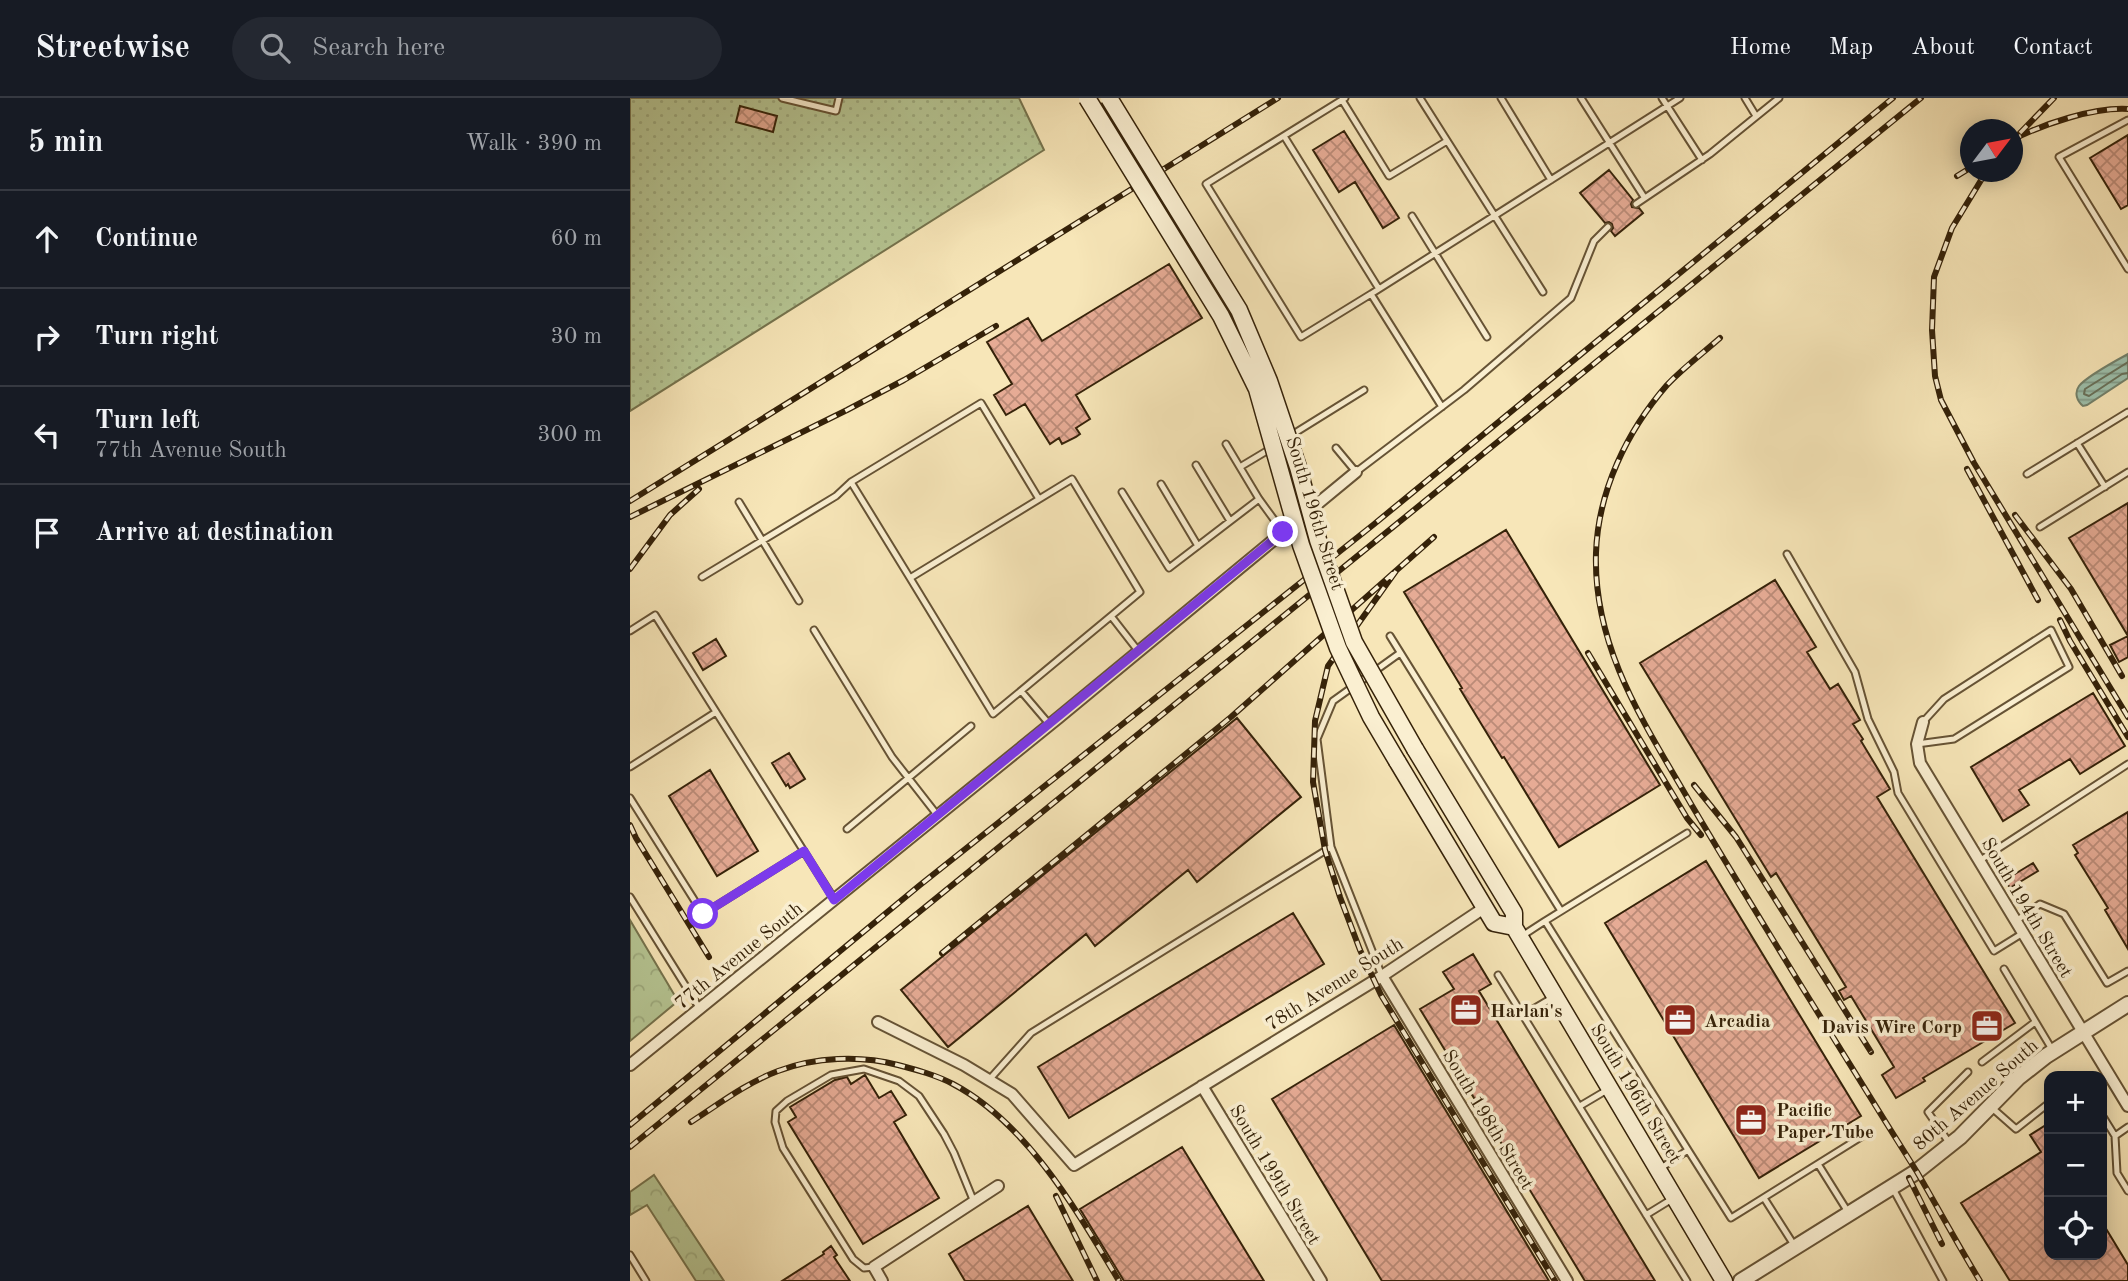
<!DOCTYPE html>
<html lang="en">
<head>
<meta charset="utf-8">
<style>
  :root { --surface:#171b24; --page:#242831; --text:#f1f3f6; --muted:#9ea1a6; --line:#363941 }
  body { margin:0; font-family:"Old Standard TT",serif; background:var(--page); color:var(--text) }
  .controls { position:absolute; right:21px; bottom:21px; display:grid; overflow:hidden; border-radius:14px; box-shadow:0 4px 18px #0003 }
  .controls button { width:63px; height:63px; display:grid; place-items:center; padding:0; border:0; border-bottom:2px solid var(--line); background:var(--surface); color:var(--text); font:35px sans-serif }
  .compass { position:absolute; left:1330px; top:21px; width:63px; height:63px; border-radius:50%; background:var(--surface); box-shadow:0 4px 18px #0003; rotate:58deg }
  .stop { position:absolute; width:21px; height:21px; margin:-16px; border:5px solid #7c3aed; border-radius:50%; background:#fff }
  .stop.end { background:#7c3aed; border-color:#fff; box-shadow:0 2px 7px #0008 }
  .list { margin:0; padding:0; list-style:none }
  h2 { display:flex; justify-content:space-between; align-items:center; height:91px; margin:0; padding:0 28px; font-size:30px }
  h2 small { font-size:23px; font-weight:400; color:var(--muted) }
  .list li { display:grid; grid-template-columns:46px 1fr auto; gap:21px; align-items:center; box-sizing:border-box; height:98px; padding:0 28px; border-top:2px solid var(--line) }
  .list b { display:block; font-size:26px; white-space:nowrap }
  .list p { margin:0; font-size:23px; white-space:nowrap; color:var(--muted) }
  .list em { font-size:23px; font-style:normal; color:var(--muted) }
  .icon { flex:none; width:38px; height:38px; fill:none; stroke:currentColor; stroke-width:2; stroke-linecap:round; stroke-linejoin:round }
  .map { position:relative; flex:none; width:1498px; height:1183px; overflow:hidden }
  header { display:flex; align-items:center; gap:42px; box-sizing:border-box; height:98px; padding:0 35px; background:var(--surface); border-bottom:2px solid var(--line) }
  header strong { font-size:33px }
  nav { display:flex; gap:38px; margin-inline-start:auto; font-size:24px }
  .search { width:490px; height:63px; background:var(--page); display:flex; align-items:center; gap:18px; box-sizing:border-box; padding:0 24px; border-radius:38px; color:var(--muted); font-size:26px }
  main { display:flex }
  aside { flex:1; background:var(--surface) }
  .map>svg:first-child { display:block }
</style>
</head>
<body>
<header>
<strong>Streetwise</strong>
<div class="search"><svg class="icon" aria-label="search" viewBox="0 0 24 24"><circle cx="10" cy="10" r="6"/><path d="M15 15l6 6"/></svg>Search here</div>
<nav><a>Home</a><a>Map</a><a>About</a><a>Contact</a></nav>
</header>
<main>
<aside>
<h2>5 min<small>Walk · 390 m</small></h2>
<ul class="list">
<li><svg class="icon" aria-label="ahead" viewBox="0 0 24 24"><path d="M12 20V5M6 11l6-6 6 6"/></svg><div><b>Continue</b></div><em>60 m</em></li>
<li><svg class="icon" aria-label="right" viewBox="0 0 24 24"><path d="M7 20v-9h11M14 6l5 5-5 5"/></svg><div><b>Turn right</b></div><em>30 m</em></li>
<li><svg class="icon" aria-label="left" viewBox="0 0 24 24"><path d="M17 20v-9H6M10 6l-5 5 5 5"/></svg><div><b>Turn left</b><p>77th Avenue South</p></div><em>300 m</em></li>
<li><svg class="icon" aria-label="arrive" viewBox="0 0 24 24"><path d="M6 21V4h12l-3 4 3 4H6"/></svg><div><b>Arrive at destination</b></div></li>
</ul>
</aside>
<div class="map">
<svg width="1498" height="1183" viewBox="0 0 1498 1183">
  <defs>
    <pattern id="grass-dots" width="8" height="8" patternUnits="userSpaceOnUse" patternTransform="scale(1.75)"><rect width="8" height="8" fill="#b6c694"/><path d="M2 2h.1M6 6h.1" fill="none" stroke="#9daa7e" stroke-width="1.8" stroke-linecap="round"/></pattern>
    <pattern id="forest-crowns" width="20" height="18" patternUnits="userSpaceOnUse" patternTransform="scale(1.75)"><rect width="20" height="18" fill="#b6c694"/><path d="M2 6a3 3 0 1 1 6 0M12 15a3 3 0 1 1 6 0" fill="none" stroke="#9daa7e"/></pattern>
    <pattern id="water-rules" width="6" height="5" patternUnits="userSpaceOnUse" patternTransform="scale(1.75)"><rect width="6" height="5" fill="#9dc0ac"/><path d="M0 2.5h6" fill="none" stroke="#819c8a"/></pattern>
    <pattern id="building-cross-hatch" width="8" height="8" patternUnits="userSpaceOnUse" patternTransform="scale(1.75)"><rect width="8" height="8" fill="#e6ab95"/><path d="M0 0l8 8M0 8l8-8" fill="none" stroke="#bb8b78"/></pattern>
  </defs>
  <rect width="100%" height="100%" fill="#f7e6b8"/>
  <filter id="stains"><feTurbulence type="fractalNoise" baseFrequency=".00286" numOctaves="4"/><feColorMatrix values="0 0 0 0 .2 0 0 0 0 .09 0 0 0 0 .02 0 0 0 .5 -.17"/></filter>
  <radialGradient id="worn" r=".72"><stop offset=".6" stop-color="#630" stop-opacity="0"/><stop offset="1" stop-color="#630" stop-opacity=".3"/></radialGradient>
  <path fill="url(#grass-dots)" stroke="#76744e" stroke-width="2" d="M0 0H389L414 52 0 313Z"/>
  <path fill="url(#forest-crowns)" stroke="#76744e" stroke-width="2" d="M0 822 48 903 0 943Z
    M24 1077 94 1183H66L17 1107 0 1117V1094Z"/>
  <path fill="url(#water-rules)" stroke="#73816b" stroke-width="2" d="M1498 256V280L1457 307 1453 308C1447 303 1444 295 1449 288 1456 279 1487 262 1498 256Z"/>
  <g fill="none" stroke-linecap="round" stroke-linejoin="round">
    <path stroke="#69715a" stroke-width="2" d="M1498 264 1455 291 1454 296 1459 298 1492 276 1498 275"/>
  </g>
  <path fill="url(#building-cross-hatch)" stroke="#352209" stroke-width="2" d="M110 8 147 18 143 34 106 24Z
    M714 33 769 120 753 130 725 84 709 94 683 52Z
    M1498 37V107L1491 111 1460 60Z
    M979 72 1003 102 1001 106 1002 109 1009 110 1013 115 985 138 981 133 983 130 982 126 979 124 975 125 950 95Z
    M539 166 572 220 446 297 460 321 446 330 450 336 446 339 432 346 429 340 420 346 395 306 376 317 364 297 382 286 357 244 398 220 412 243Z
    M1498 405V538L1439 440Z
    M876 432 1030 687 929 749 874 659 872 660 847 619 830 591 832 590 774 494Z
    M1145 482 1186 549 1177 554 1200 591 1208 586 1230 622 1223 626 1233 641 1231 643 1260 691 1247 699 1385 925 1293 980 1295 983 1266 1000 1252 977 1264 969 1221 898 1214 902 1209 893 1216 889 1146 775 1141 779 1010 565Z
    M1498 538V559L1489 564 1480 547Z
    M86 541 96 558 73 572 63 555Z
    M1463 595 1495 648 1450 676 1440 661 1389 692 1399 707 1373 723 1341 669Z
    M607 620 671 699 567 784 558 772 465 848 456 836 318 949 271 892Z
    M159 655 175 681 160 690 158 686 156 688 142 665Z
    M80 672 128 753 87 778 39 698Z
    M1498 714V851L1475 812 1478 810 1445 757 1448 755 1443 747Z
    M1076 763 1231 1018 1129 1080 975 825Z
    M1403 765 1408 773 1380 790 1375 782Z
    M663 815 694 866 439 1020 408 969Z
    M843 856 861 886 849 893 1025 1183H955L790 911 824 891 813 874Z
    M764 927 919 1183H752L642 1001Z
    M235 977 249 1000 261 993 276 1017 264 1024 309 1100 233 1146 158 1024 166 1019 160 1009 205 982 217 979 221 986Z
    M1419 1025V1157H1472V1124L1498 1167V1183H1380L1331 1105 1411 1054 1400 1037Z
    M552 1049 634 1183H494L450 1111Z
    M398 1108 443 1183H335L319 1156Z
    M201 1148 207 1157 204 1159 220 1183H152L194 1156 193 1154Z"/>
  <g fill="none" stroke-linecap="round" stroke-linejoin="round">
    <defs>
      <path id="service" d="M152 0 206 13 209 0
        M715 0 576 86 671 239 741 196 812 309
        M790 0 913 194
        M871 0 921 82
        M951 0 1014 99
        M1032 0 1072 62
        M1115 0 1126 18
        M712 2 759 78 817 43
        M1498 22 1429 59 1498 171
        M654 38 749 191
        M1006 106 1080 56 1149 0
        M782 118 857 239
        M741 196 1050 0
        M660 338 734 292
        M1447 345 1475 389
        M596 346 629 401 653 434
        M706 350 726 374 834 292 941 200 964 143 978 129
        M566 367 600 423
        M610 369 640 351
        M1397 376 1498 314
        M531 386 568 448
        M492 394 539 470 629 401
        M109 404 169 503
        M1410 429 1498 374
        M1157 456 1225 574 1238 621 1264 674 1268 695 1364 853 1393 835
        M72 479 206 398 221 384
        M280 480 363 616 510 494 442 381 280 480 221 384 351 305 409 401
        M481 518 509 554
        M184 532 262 659 308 718
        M0 533 25 517 204 801
        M760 538 931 813
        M391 593 420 627
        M1287 646 1324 641 1439 569 1421 532 1314 601 1293 624
        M0 669 86 614
        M0 700 73 816 174 753
        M217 731 341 628
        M701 749 687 641 703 603 770 555
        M1349 763 1498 666
        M0 799 70 911
        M915 823 1057 735
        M1386 823 1410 806 1434 816 1477 885 1498 873
        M892 838 915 823 1058 1052
        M1374 871 1423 953
        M868 877 1057 1183
        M893 917 922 900
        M1352 964 1405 924
        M359 982 401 935 701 749 752 878
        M950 1008 977 992
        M1361 1009 1386 1031 1419 1005
        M1472 1017 1485 1038 1498 1029
        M1485 1038 1487 1075 1498 1093
        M1320 1046 1298 1014 1338 974
        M1188 1066 1218 1114
        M1031 1070 1058 1052 1101 1120 1239 1034
        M1262 1089 1313 1183
        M1134 1100 1164 1147
        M1016 1117 1042 1101
        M0 1157 16 1183
        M244 1169 234 1170 223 1161 153 1050 145 1024 146 1013 157 1003 201 977 234 971 269 983 289 998 314 1036 324 1055 344 1104"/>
      <path id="minor" d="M1293 624 1287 646 1290 665 1498 1008
        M752 878 937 1183
        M248 924 334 967 382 996 444 1067 752 878 854 810
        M0 967 428 620 726 374
        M572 988 691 1183
        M252 1183 244 1169 368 1088"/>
      <path id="tertiary" d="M1111 1183 1286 1074 1330 1039 1388 980 1416 958 1498 906"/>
      <path id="secondary" d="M785 651 884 815V829L1094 1183
        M767 663 864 825 884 829"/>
    </defs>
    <use href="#service" stroke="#665335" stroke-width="9"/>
    <use href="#minor" stroke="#665335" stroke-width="14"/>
    <use href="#tertiary" stroke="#665335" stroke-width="18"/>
    <use href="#secondary" stroke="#352209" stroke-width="19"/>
    <use href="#service" stroke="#faefd1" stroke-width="5"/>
    <use href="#minor" stroke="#faefd1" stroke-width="10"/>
    <use href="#tertiary" stroke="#faefd1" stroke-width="14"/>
    <use href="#secondary" stroke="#faefd1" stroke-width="16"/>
    <defs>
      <path id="rail" d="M1390 35 1424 0
        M1382 42C1413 26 1464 9 1498 11
        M1356 74 1322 130 1304 179 1302 232 1305 278 1311 302 1344 365 1498 619
        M1327 78 1340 70
        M1090 240C1073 255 1053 270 1037 287 997 333 968 393 966 455 963 551 1015 626 1061 706 1100 772 1140 837 1180 902 1216 960 1251 1017 1287 1074 1308 1110 1328 1147 1350 1183
        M1337 371 1408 502
        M0 403 648 0
        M1385 417 1441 491 1492 578
        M0 419 217 312 274 282 366 228
        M0 471 40 417 69 391
        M766 473 698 568 685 623 683 684 695 752 710 799 730 852 751 897 925 1183
        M1430 522 1440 543 1498 639
        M958 555 1057 720 1071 737
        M1064 687 1106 739 1241 954
        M0 727 6 740 79 859
        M312 855 601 619 804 439
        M61 1024C89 1006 116 985 148 973 185 959 230 957 268 967 287 972 306 977 323 986 397 1025 447 1113 489 1183
        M0 1027 290 787 743 427 1263 0
        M0 1049 1291 0
        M1279 1080 1312 1146
        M426 1098 467 1183"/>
    </defs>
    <use href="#rail" stroke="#352209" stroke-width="6"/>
    <use href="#rail" stroke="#faefd1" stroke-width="3.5" stroke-dasharray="10" stroke-linecap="butt"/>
    <defs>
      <path id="secondary-bridge" d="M457 0 591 218 627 291 671 447 708 550 741 619 767 663
        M479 0 609 212 639 283 668 369 688 442 724 544 785 651"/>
    </defs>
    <use href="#secondary-bridge" stroke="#352209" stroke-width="19" stroke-linecap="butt"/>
    <use href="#secondary-bridge" stroke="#faefd1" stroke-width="16"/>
  </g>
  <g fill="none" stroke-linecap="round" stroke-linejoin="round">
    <path stroke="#7c3aed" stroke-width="9" d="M73 816 174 753 204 802 653 434"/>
  </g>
  <defs>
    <symbol id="office-square" viewBox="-11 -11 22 22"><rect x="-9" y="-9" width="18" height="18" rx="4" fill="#8f2418" stroke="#faefd1"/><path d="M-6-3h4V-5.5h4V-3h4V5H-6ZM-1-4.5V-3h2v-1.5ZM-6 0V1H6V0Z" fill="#fff"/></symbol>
  </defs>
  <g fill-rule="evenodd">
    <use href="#office-square" x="817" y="893" width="38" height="38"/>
    <use href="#office-square" x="1031" y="903" width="38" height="38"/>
    <use href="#office-square" x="1338" y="909" width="38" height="38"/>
    <use href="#office-square" x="1102" y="1003" width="38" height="38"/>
  </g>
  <g text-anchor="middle" stroke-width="7" stroke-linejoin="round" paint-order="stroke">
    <g font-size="19" fill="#352209" stroke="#faefd1">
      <text transform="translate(686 415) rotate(73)" y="7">South 196th Street</text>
      <text transform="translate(1398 809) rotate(59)" y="7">South 194th Street</text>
      <text transform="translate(108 857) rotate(-39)" y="7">77th Avenue South</text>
      <text transform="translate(704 885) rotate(-32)" y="7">78th Avenue South</text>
      <text transform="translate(1007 995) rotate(59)" y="7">South 196th Street</text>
      <text transform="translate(1345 996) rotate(-41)" y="7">80th Avenue South</text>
      <text transform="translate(859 1021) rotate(59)" y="7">South 198th Street</text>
      <text transform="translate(646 1076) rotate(59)" y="7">South 199th Street</text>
    </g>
    <g font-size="19" font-weight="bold" fill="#352209" stroke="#faefd1" text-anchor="start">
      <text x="860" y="919">Harlan's</text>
      <text x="1074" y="929">Arcadia</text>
      <text x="1332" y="935" text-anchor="end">Davis Wire Corp</text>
      <text x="1146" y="1018">Pacific<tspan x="1146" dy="22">Paper Tube</tspan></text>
    </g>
  </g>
  <rect width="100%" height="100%" filter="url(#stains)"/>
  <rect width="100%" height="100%" fill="url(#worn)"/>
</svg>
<div class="controls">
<button>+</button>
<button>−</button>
<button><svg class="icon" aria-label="locate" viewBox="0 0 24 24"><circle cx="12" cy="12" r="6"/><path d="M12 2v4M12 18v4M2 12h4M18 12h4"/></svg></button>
</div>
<svg class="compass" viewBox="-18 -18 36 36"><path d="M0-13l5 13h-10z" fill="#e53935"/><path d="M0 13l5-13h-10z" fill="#9ea1a6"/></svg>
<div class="stop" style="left:73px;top:816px"></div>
<div class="stop end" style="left:653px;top:434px"></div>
</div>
</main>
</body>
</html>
